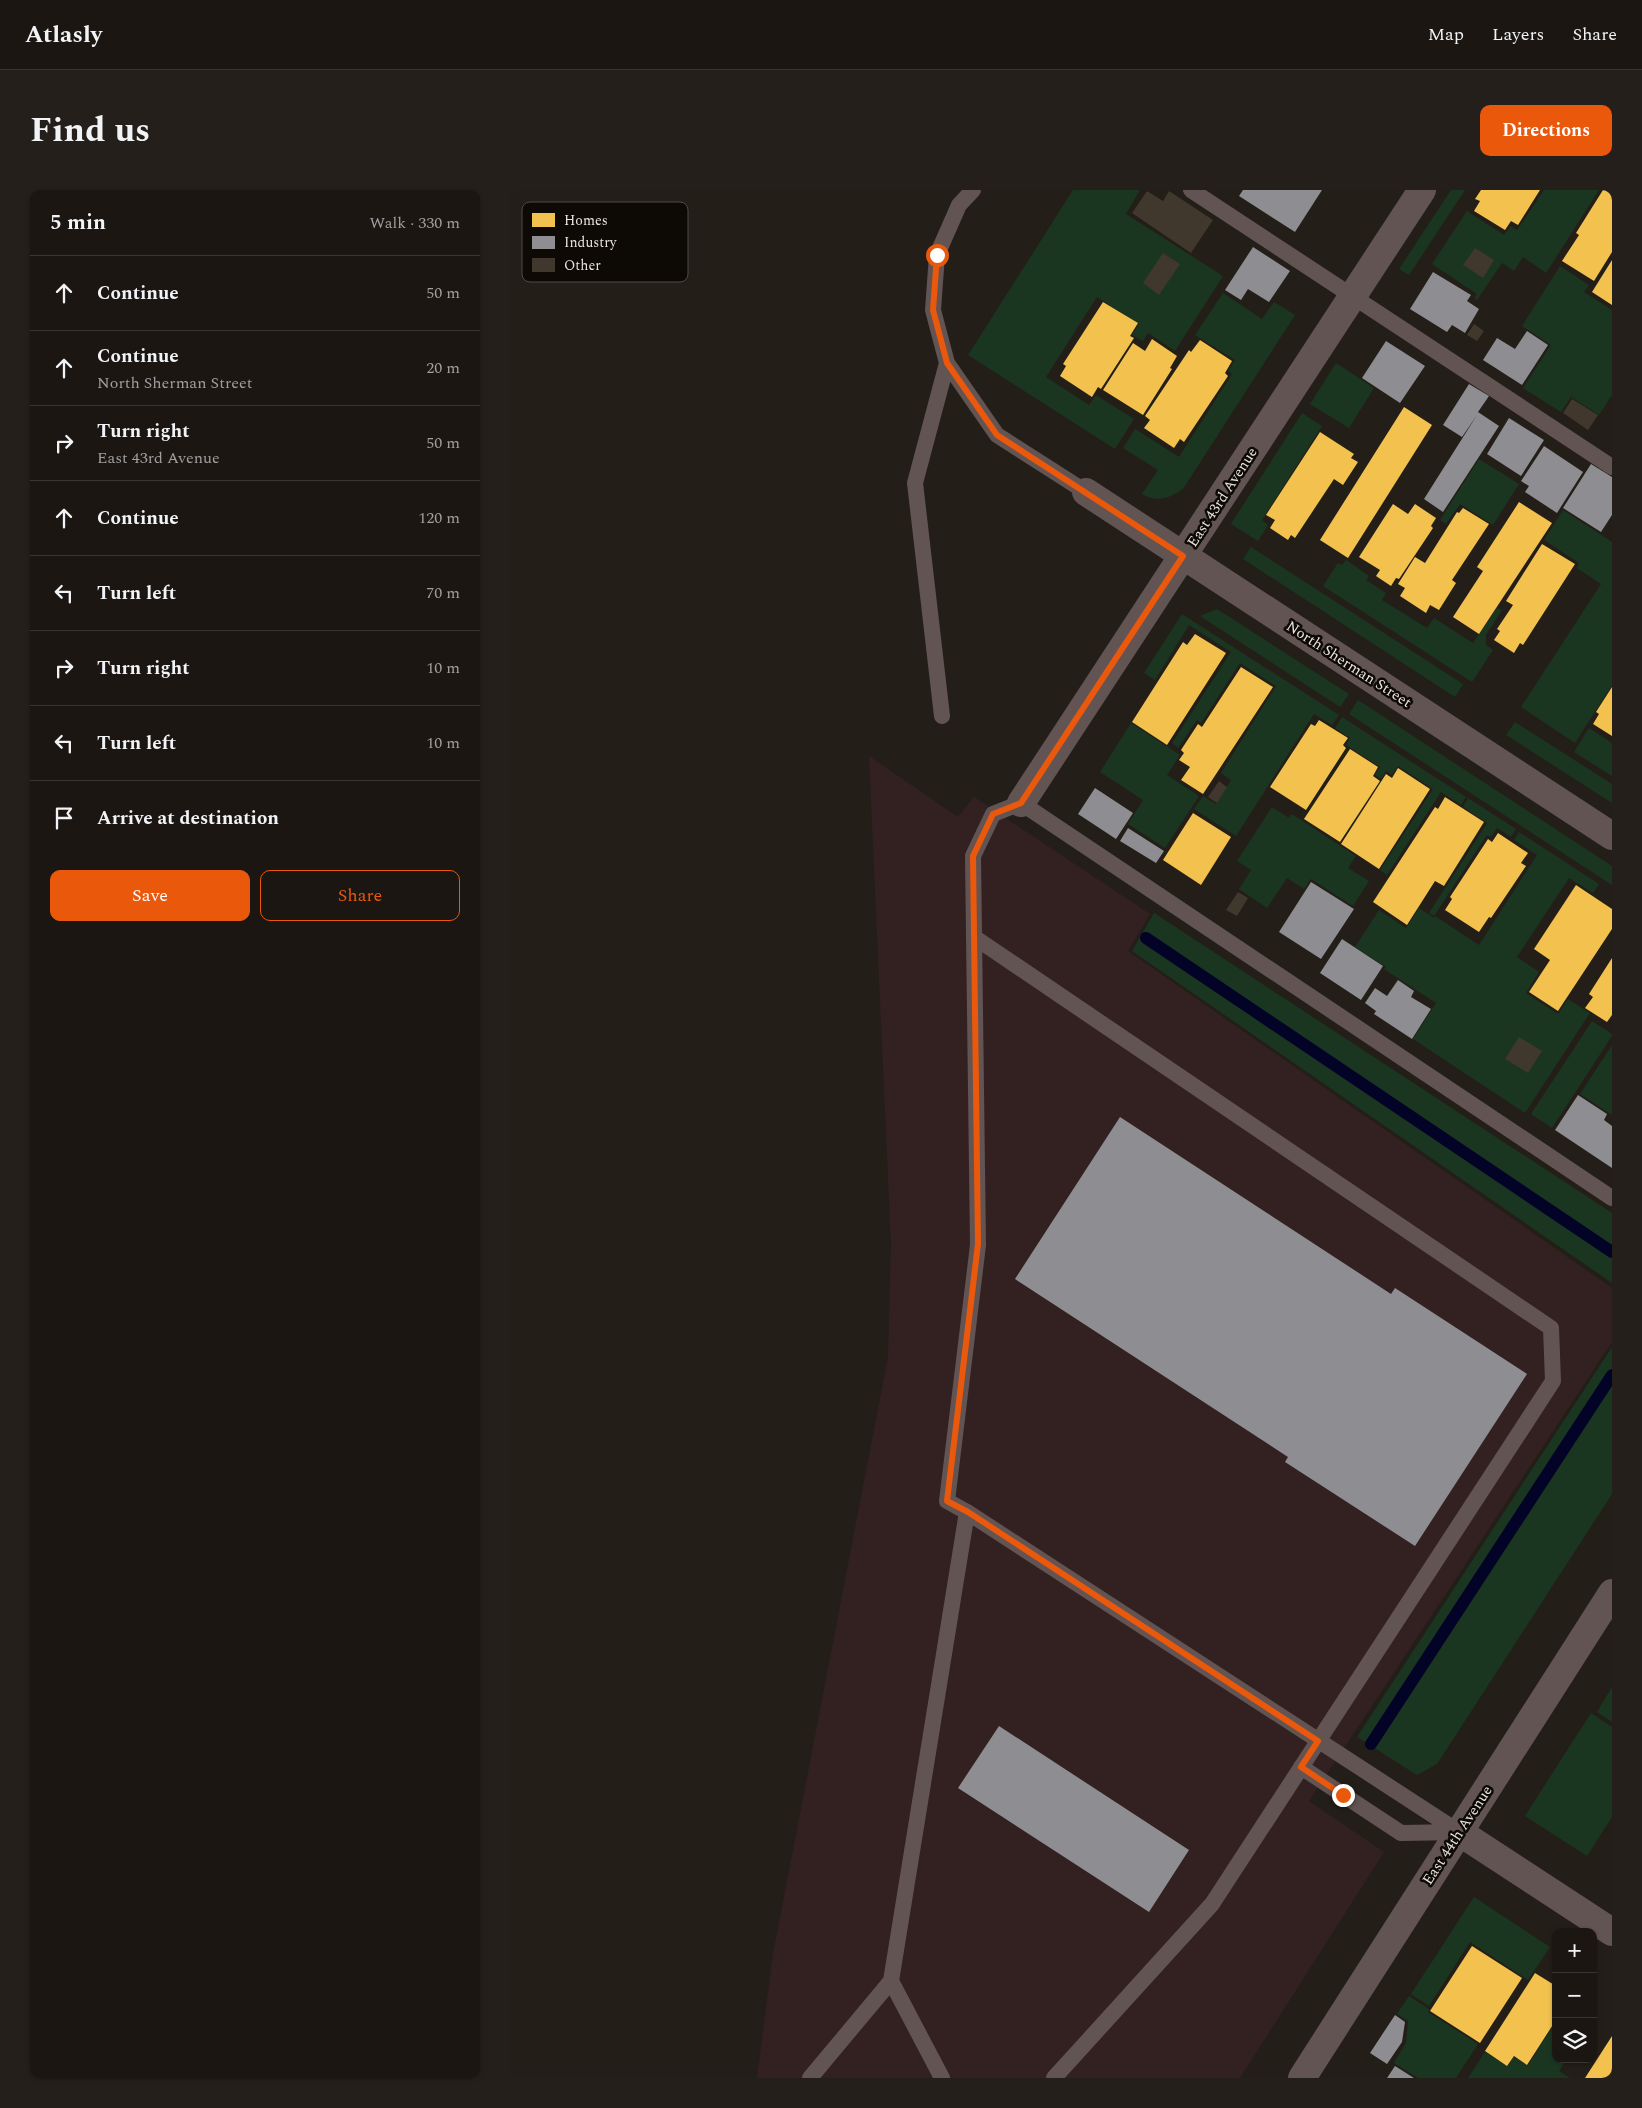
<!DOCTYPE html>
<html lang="en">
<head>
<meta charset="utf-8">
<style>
  :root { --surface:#1b1612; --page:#241f1b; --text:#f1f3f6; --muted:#a09f9f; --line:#393532; --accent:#ea580c }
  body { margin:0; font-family:Spectral,serif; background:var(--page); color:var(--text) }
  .controls { position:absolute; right:15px; bottom:15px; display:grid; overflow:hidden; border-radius:10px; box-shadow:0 1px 4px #0004 }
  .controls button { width:45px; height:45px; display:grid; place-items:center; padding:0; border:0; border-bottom:1px solid var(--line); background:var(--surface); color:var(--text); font:25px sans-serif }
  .stop { position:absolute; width:15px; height:15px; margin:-11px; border:4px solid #ea580c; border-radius:50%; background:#fff }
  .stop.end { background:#ea580c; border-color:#fff; box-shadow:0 1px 5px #0008 }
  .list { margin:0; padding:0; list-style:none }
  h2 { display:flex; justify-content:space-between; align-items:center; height:65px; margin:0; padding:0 20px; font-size:21px }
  h2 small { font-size:16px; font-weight:400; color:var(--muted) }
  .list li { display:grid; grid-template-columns:32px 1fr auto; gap:15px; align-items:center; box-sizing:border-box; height:75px; padding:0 20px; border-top:1px solid var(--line) }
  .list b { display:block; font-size:19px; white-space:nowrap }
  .list p { margin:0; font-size:16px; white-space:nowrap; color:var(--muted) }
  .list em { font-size:16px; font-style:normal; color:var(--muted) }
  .actions { display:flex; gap:10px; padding:15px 20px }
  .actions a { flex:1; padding:11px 0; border:1px solid var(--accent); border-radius:10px; text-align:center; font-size:18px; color:var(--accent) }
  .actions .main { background:var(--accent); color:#fff }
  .icon { flex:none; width:28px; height:28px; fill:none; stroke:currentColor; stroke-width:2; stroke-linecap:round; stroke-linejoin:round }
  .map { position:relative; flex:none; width:1102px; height:1888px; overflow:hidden; border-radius:10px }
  header { display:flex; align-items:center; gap:30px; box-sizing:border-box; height:70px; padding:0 25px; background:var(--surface); border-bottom:1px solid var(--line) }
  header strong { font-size:24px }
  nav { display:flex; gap:28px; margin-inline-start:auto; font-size:18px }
  .intro { display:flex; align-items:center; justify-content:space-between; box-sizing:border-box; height:120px; padding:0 30px }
  h1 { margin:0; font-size:35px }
  .button { padding:12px 22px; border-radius:10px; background:var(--accent); color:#fff; font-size:18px; font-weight:700 }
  main { display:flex; gap:30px; padding:0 30px }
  aside { flex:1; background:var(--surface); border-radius:10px; box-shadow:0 1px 4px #0004 }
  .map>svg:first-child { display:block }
</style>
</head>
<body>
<header>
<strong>Atlasly</strong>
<nav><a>Map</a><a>Layers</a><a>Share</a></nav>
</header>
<div class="intro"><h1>Find us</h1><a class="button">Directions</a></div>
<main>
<aside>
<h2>5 min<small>Walk · 330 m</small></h2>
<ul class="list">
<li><svg class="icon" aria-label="ahead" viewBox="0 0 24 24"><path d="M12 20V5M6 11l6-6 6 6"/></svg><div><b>Continue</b></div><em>50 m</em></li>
<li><svg class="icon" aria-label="ahead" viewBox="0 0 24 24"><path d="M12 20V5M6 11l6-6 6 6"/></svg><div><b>Continue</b><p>North Sherman Street</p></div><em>20 m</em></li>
<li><svg class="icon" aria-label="right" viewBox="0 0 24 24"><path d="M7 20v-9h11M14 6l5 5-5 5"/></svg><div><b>Turn right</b><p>East 43rd Avenue</p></div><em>50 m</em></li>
<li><svg class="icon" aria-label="ahead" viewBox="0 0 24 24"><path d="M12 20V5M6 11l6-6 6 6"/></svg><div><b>Continue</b></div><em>120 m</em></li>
<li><svg class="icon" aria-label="left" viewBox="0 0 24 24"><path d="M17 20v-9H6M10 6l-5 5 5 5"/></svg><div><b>Turn left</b></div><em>70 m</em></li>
<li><svg class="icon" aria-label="right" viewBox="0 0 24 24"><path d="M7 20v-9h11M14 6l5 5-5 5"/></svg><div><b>Turn right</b></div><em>10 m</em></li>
<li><svg class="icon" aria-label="left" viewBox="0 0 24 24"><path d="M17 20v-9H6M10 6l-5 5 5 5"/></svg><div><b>Turn left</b></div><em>10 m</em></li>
<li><svg class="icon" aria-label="arrive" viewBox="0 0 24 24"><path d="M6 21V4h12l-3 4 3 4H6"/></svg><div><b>Arrive at destination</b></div></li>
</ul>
<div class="actions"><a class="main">Save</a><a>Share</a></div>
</aside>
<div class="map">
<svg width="1102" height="1888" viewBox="0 0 1102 1888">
  <rect width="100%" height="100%" fill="#241e18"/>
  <path fill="#332121" d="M359 566 448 627 464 607 640 724 618 761 1102 1098V1152L799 1611 874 1662 730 1888H247L263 1764 378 1167 381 1054Z"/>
  <path fill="#1a3621" d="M563 0H630L616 24 713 86 665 161 638 143 633 151 622 145 629 134 587 107 536 187 579 215 586 205 624 229 605 259 458 165Z
    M941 0H955L899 85 889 79Z
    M1034 0H1089L1036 83 1013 67 1004 81 992 73 967 110 964 108 967 104 922 74 957 21 994 45 1001 36 1007 40Z
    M1050 76 1079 95 1074 102 1102 120V205L1089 225 1061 207 1051 222 1013 198 1041 155 1012 136Z
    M713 103 752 129 764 112 785 125 673 299C660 308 647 313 632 304L648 280 613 258 625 239 669 267 722 184 718 181 725 170 685 145Z
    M826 173 864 198 839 238 800 214Z
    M792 223 812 236 752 330 758 335 748 351 721 334Z
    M969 269 1009 294 983 335 950 314 936 334 930 330Z
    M1053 320 1102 352V495L1065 553 1011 517 1091 394 1067 378 1069 373 1034 350Z
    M741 357 953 494 945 507 733 369Z
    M836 370 859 386 856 390 876 403 872 410 917 438 924 428 963 453 987 418 992 420 976 445V455L983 460 962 492 813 396 828 373 832 375Z
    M707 419 839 504 830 517 690 426Z
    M672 424 829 525 822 535 804 524 726 646 684 619 693 606 706 614 721 590 711 583 766 496 730 473 691 533 687 530 668 558 662 553 721 462 679 435 645 490 634 483Z
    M848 510 1102 676V695L839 524Z
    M832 527 956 607 951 615 931 602 877 685 870 680 923 599 888 576 882 585 876 581 871 589 865 585 870 577 836 555 840 548 825 538Z
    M1005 532 1102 594V613L996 545Z
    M621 533 670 565 657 585 689 606 655 658 618 634 633 610 590 582Z
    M1079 538 1102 553V586L1064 562Z
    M958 608 1006 639 1001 647 987 638 981 647 977 645 924 726 919 723 977 633 953 617Z
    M762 617 779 628 782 624 846 666 838 678 859 691 843 716 801 689 794 699 777 688 757 718 729 699 741 680 727 671Z
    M1009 642 1089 694 1083 703 1059 688 1007 767 1029 782 1016 803 1048 824 1058 809 1080 823 1015 923 903 849 926 813 874 779 876 777 845 757 869 720 896 738 909 718 924 728 925 726 969 755 1027 665 1004 650Z
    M644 723 1102 1023V1093L622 761Z
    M1082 831 1102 844V846L1042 938 1021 924Z
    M1102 855V925L1070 904Z
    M1102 1157V1304L927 1574 907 1585 847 1547Z
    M1102 1497V1532L1087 1522Z
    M1081 1523 1102 1537V1627L1077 1666 1015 1626Z
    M964 1707 1040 1757 1018 1790 960 1752 919 1816 901 1804Z
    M899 1806 919 1819 918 1822 968 1854 946 1888H908L884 1873 896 1853 898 1831 887 1824Z
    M1046 1831V1869H1057L1049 1881 1060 1888H958L975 1862 997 1876 1004 1867 1018 1875Z"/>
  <path fill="#f2c14e" d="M971 0H1030L1008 35 1001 31 995 40 964 21 970 11 965 9Z
    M1093 0H1102V62L1084 91 1052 71 1069 45 1066 43Z
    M1102 70V115L1082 102Z
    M593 112 628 133 620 146 624 148 591 199 588 197 582 207 550 186 556 176 553 174Z
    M642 149 667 166 660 178 662 179 633 225 593 200 623 153 635 161Z
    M690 150 722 171 715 183 718 186 674 252 670 249 664 258 634 238 640 230 635 226 679 160 681 162Z
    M894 217 922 235 838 368 810 350Z
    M810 242 844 264 841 268 848 272 833 295 824 289 785 348 781 345 778 350 760 338 765 330 756 325Z
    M1009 312 1042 333 969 444 943 427 973 381 967 377Z
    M883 314 898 324 905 314 926 328 921 336 923 338 889 389 886 388 881 396 866 386 870 380 849 367Z
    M953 318 979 334 942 390 946 393 929 420 920 415 916 423 890 406 895 398 888 394 905 367 915 373 947 322 949 323Z
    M1032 354 1065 374 1013 455 1010 453 1004 463 984 450 990 441 987 439 1003 415 996 411Z
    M685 444 716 463 657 555 622 532 673 452 677 455Z
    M731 477 763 497 693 604 671 590 680 577 669 570 674 563 671 560 688 534 692 537Z
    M1102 497V546L1083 534 1089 524 1086 522Z
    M809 530 838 548 833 555 836 558 796 620 760 597 801 534 805 536Z
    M840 559 868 577 863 586 870 591 830 652 794 629Z
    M888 578 920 599 869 679 831 654 876 584 882 588Z
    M935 607 974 632 934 696 925 691 897 735 863 712 925 617 928 619Z
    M683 623 721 647 691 695 653 670Z
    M988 643 1018 663 1011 673 1016 676 981 728 979 727 969 742 935 720 942 709 940 707 978 649 982 652Z
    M1066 695 1102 719V739L1048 821 1019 802 1040 770 1024 759Z
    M1102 768V825L1097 832 1075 818 1083 807 1079 804Z
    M962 1756 1012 1788 970 1853 920 1821Z
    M1025 1783 1046 1796V1830L1017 1875 1004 1866 997 1876 975 1861Z
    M1102 1846V1888H1075Z"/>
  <path fill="#8d8d92" d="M733 0H812L785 42 729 6Z
    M743 57 780 81 759 112 738 99 731 110 715 100Z
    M923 82 961 105 957 111 969 119 955 143 942 135 937 142 900 119Z
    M1017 141 1038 155 1012 195 973 170 987 148 1005 159Z
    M876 151 915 176 890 213 852 188Z
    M959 194 979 206 968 222 989 236 933 322 914 309 967 225 952 247 933 235Z
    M999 228 1034 250 1011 286 977 264Z
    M1034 256 1073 282 1047 323 1015 302 1019 296 1011 291Z
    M1081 274 1102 287V325L1091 342 1053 318Z
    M585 598 623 623 606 649 568 624Z
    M618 638 654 661 646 673 610 651Z
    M801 692 844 719 811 769 769 742Z
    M832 749 873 776 851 810 810 783Z
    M888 790 904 801 901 807 921 819 902 849 864 824 866 821 855 813 865 798 877 806Z
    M1068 905 1097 924 1094 930 1102 936V978L1045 940Z
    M610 927 881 1104 885 1098 1017 1184 905 1356 775 1272 778 1267 505 1089Z
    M489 1536 679 1660 639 1722 448 1598Z
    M885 1825 895 1832 892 1852 877 1874 860 1863Z
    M885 1876 904 1888H877Z"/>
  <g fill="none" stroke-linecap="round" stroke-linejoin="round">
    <path stroke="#030327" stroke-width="12" d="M636 748 1102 1062
      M861 1554 1102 1185"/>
  </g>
  <path fill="#40372d" d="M637 1 653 11 659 1 703 30 681 63 622 23Z
    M965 58 984 70 973 88 953 75Z
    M653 63 670 74 649 105 633 93Z
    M964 134 974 141 967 151 957 145Z
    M1062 209 1088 225 1078 240 1053 223Z
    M709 591 717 597 707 613 698 607Z
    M728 702 738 708 727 726 716 720Z
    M1009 847 1032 861 1018 883 995 869Z"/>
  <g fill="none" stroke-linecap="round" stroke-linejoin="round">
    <path stroke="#635454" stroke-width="16" d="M463 0 449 15 427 65 423 120 437 173 487 245 576 302
      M681 0 1102 277
      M432 526 405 293 437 173
      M464 747 1041 1138 1043 1191 702 1714 544 1888
      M791 1577 891 1643 949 1642
      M949 1642 457 1322 437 1311 468 1055 463 666 483 624 511 613 1102 1008
      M381 1791 432 1888
      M300 1888 381 1791 457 1322"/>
    <path stroke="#635454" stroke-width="28" d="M576 302 1102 646
      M511 613 912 0
      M949 1642 1102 1742
      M792 1888 1102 1403"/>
  </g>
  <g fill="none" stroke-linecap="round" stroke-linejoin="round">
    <path stroke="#ea580c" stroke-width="6" d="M427 65 423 120 437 173 487 245 673 366 511 613 483 624 463 666 468 1054 437 1311 458 1322 808 1551 791 1577 833 1605"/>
  </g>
  <g text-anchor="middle" stroke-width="5" stroke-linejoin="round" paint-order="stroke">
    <g font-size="15" fill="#eae3dc" stroke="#0d0905">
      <text transform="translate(712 307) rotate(-57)" y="5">East 43rd Avenue</text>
      <text transform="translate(839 474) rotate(33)" y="5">North Sherman Street</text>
      <text transform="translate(947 1645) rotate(-57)" y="5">East 44th Avenue</text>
    </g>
  </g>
  <rect x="12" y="12" width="166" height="80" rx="8" fill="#0d0905" stroke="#4f4a46" stroke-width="1"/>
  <rect x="22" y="23" width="23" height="14" fill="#f2c14e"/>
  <rect x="22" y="46" width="23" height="13" fill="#8d8d92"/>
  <rect x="22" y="68" width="23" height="14" fill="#40372d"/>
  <g font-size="14" fill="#eae3dc">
    <text x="54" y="35">Homes</text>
    <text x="54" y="57">Industry</text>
    <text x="54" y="80">Other</text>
  </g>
</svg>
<div class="controls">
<button>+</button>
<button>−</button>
<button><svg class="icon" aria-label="layers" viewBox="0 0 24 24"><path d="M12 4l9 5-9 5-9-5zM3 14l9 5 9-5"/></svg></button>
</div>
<div class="stop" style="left:427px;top:65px"></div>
<div class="stop end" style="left:833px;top:1605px"></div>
</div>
</main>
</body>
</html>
